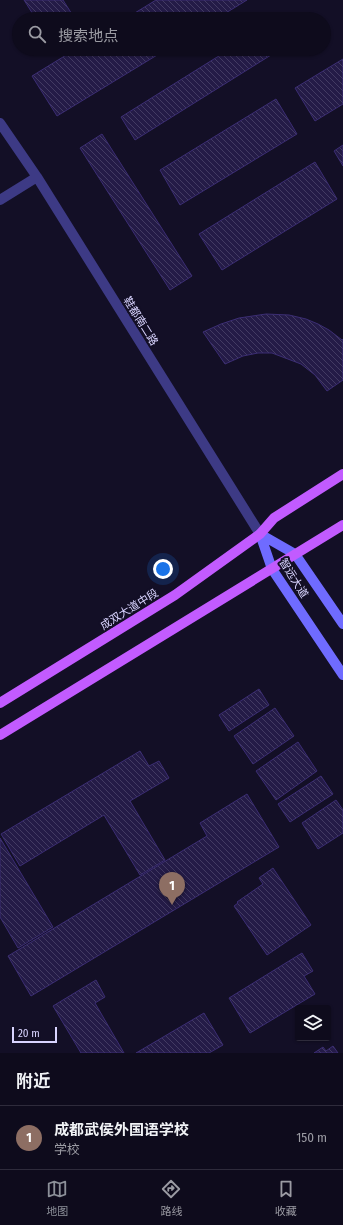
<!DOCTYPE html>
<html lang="zh">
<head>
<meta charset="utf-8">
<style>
  :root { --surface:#0e0b1c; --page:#171425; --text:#f1f3f6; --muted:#9b9ba3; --line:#2e2b3b; --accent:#8c9099 }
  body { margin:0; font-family:"Fira Sans Condensed","Noto Sans SC",sans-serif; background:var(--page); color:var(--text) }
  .controls { position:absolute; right:12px; bottom:12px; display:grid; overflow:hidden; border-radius:4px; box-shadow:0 1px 3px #0004 }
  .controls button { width:36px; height:36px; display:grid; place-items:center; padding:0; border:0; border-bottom:1px solid var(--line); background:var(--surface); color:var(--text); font:20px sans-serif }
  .scale { position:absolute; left:12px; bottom:10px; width:45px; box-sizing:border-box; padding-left:4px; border:2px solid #d9d4ff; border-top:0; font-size:11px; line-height:14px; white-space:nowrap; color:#d9d4ff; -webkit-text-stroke:3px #130f26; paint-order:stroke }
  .you { position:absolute; left:163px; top:569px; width:14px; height:14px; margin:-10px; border:3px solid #fff; border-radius:50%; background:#1a73e8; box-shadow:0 0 0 6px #1a73e833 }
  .badge { display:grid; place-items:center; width:26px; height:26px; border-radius:50%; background:var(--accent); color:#fff; font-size:13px; font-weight:700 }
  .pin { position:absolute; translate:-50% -33px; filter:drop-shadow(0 1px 2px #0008) }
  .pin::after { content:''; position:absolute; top:21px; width:14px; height:12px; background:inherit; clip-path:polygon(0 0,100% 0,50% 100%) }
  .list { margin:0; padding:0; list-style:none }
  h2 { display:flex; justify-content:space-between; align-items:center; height:52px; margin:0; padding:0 16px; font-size:17px }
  h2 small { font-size:13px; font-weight:400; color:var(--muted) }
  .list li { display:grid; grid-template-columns:26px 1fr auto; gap:12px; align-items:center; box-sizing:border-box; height:64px; padding:0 16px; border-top:1px solid var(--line) }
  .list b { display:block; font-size:15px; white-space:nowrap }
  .list p { margin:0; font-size:13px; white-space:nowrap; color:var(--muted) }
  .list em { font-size:13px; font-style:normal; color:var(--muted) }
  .icon { flex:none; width:22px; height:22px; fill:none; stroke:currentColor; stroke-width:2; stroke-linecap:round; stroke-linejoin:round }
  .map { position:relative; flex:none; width:343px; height:1053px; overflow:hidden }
  .search { position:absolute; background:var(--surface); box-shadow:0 1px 3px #0004; left:12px; right:12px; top:12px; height:44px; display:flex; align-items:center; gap:10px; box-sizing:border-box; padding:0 14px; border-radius:22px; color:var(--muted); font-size:15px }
  .sheet { height:116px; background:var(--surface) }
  nav { display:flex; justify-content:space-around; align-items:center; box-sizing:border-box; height:56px; border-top:1px solid var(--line); background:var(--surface); font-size:11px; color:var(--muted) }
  nav a { display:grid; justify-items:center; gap:2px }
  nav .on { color:var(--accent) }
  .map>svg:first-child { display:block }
</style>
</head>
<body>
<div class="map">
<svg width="343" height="1053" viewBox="0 0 343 1053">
  <defs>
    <pattern id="building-back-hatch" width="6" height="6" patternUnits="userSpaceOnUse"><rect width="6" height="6" fill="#241b47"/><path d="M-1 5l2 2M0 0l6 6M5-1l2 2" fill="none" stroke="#433b63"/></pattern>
  </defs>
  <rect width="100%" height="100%" fill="#130f26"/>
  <path fill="url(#building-back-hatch)" stroke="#3b2d73" d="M24 0H63L75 19H36Z
    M156 0H247L216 19H125Z
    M76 49H167L57 116 32 76Z
    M230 49H278L279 50 135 140 121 117Z
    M343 59V104L315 121 295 88Z
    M276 99 297 134 180 205 160 170Z
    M102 134 192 276 170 290 80 148Z
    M343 145V166L334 151Z
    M315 162 337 199 222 270 199 234Z
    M266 314 289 315 306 319 318 324 329 330 342 340 343 339V380L327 391 315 375 301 364 272 353H258L243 356 225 364 203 332 221 324 239 318Z
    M259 689 269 705 229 731 219 715Z
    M275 708 294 736 253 764 234 736Z
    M298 742 317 771 276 800 256 771Z
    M140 751 149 766 159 761 169 778 130 801 165 860 140 875 104 815 20 866 1 834Z
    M321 776 333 794 290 822 278 804Z
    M247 794 279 847 31 996 8 956 207 836 200 823Z
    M336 800 343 810V833L318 849 302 823Z
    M0 838 53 927 18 948 0 917Z
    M273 868 311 925 267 955 234 906 238 903 237 902 263 884 259 878Z
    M302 953 313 971 304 976 315 994 250 1033 229 998Z
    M96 980 105 997 95 1003 124 1053H81L53 1006Z
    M204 1013 223 1045 209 1053H136Z
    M333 1046 338 1053H314L323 1047 326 1051Z"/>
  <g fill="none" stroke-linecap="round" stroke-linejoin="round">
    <path stroke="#3d3a85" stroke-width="10" d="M0 123 37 177 260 534
      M0 200 37 177"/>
    <path stroke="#6f6bff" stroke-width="10" d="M260 534 272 569 343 675
      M260 534 295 554 343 624"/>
    <path stroke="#c25bff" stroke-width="10" d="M0 703 175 595 260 534 274 518 343 474
      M0 735 343 525"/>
  </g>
  <g text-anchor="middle" stroke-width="4" stroke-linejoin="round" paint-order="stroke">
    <g font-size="11" fill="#d9d4ff" stroke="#130f26">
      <text transform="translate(141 321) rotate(58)" y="4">鞋都南二路</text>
      <text transform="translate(294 578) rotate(58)" y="4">智远大道</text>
      <text transform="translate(129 609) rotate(-32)" y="4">成双大道中段</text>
    </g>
  </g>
</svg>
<div class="controls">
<button><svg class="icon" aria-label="layers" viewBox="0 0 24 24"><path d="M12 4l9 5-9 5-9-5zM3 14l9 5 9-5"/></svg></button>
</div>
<div class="scale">20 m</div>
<div class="you"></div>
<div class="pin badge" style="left:172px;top:905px;background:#8d6e63">1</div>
<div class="search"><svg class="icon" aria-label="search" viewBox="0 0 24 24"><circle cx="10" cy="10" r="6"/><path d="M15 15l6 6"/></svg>搜索地点</div>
</div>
<section class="sheet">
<h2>附近<small></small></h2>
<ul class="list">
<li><span class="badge" style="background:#8d6e63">1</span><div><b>成都武侯外国语学校</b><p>学校</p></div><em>150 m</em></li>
</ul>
</section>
<nav>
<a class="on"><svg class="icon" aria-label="map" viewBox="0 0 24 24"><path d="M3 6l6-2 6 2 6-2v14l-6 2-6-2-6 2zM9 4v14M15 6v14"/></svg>地图</a>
<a><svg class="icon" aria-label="directions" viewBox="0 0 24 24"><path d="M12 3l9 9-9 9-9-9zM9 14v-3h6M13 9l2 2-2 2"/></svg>路线</a>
<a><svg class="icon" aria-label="saved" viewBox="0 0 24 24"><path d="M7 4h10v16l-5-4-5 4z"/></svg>收藏</a>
</nav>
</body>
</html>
